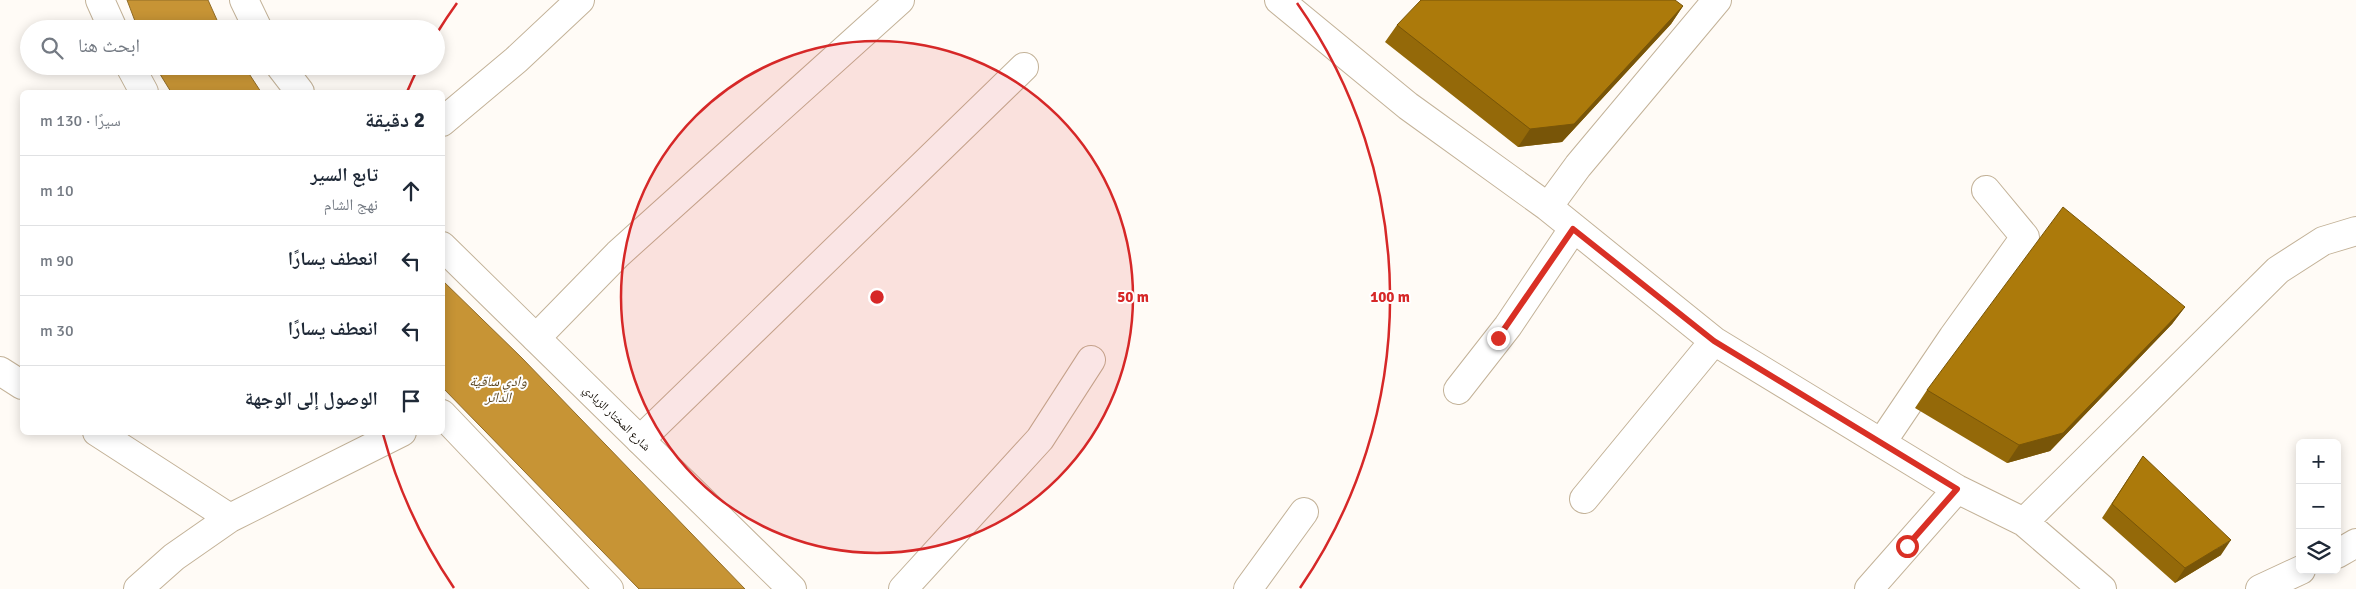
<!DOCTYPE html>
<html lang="ar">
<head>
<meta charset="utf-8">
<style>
  :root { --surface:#fff; --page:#f6f6f7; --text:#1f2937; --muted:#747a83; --line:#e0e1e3 }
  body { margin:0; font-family:Signika,"Noto Naskh Arabic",sans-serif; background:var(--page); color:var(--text); direction:rtl }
  .controls { position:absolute; right:15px; bottom:15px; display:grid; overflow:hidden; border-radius:8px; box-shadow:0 2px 12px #0003 }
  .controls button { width:45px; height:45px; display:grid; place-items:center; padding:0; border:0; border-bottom:1px solid var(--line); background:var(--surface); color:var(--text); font:25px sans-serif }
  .stop { position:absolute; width:15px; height:15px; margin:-11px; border:4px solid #d93025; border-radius:50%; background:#fff }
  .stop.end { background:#d93025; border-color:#fff; box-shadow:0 1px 5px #0008 }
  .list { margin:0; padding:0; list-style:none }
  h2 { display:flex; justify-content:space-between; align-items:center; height:65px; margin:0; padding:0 20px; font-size:21px }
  h2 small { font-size:16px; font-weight:400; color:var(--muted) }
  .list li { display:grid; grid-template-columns:32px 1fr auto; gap:15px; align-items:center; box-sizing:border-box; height:70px; padding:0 20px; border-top:1px solid var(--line) }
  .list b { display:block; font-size:19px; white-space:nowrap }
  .list p { margin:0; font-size:16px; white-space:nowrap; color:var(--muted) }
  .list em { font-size:16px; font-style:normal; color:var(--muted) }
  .icon { flex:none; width:28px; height:28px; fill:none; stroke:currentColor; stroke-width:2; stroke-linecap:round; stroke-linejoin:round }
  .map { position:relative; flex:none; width:2356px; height:589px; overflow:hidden; direction:ltr }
  .search { position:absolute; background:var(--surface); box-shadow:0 2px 12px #0003; left:20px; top:20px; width:425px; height:55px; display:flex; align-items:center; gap:12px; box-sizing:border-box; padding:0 18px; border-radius:28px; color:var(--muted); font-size:19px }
  .panel { position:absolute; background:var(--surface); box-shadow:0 2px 12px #0003; left:20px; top:90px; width:425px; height:345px; border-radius:8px; direction:rtl }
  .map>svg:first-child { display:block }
</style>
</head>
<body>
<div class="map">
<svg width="2356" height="589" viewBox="0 0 2356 589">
  <rect width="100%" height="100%" fill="#fffbf6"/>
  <path fill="#c79435" stroke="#916c27" d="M127 0H208L221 29H138Z
    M155 66H244L261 92H171Z
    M442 280 522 358 745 589H639L443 388Z"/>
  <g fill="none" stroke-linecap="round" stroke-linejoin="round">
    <defs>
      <path id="street" d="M1279 0 1408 106 1548 207 1714 341 1957 489 2024 522 2102 589
        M442 122 516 60 580 0
        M1548 207 1578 166 1717 0
        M536 338 618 254 900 0
        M0 371 22 385
        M1458 390 1508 326 1573 229
        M97 432 230 518
        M640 440 1024 67
        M1882 442 1953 337 2025 237 1986 190
        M1584 499 1714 341
        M2024 522 2278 270 2323 241 2356 231
        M2337 554 2356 543
        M138 589 174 557 230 518 402 432
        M903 589 1040 439 1091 360
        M1248 589 1304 512
        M1869 589 1957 489
        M2260 589 2301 570"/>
      <path id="secondary" d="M100 0 113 29
        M244 0 258 29
        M130 66 144 92
        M280 66 300 92
        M442 246 792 589
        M442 414 609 589"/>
    </defs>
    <use href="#street" stroke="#c3b298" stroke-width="30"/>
    <use href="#secondary" stroke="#c3b298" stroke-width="30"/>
    <use href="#street" stroke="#fff" stroke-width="28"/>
    <use href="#secondary" stroke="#fff" stroke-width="28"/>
  </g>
  <path fill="#946909" d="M1683 6 1671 24 1562 142 1518 147 1385 42 1397 25Z
    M2185 307 2172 324 2050 451 2007 463 1915 408 1927 390Z
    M2143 456 2221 555 2175 583 2102 518Z"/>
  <path fill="#785508" d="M1683 6 1671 24 1562 142 1518 147 1530 129Z
    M2185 307 2172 324 2050 451 2007 463 2019 445Z
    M2231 540 2221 555 2175 583 2185 568Z"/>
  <path fill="#ac7a0b" stroke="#785508" d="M1421 0H1675L1683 6 1574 124 1530 129 1397 25Z
    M2063 207 2185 307 2063 433 2019 445 1927 390Z
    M2143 456 2231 540 2185 568 2112 504Z"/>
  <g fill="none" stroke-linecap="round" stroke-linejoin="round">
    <path stroke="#d93025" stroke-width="6" d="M1498 338 1573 229 1714 341 1957 489 1907 546"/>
  </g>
  <circle cx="877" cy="297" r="256" fill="#d62828" fill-opacity=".12"/>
  <g fill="none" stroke="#d62828" stroke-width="2.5">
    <circle cx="877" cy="297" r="256"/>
    <path d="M454 588A513 513 0 0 1 383 434M407 92A513 513 0 0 1 418 68M437 33A513 513 0 0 1 457 3M1297 3A513 513 0 0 1 1300 588"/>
  </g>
  <g text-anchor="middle" stroke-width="4" stroke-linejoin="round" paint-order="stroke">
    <g font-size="12" fill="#140e06" stroke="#fff">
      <text transform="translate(617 418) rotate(44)" y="4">شارع المختار الزيادي</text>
    </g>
    <g font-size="14" font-style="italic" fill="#5b451f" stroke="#fff">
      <text x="498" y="386">وادي ساقية<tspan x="498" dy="16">الدائر</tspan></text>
    </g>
  </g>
  <circle cx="877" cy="297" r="8" fill="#d62828" stroke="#fff" stroke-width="2.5"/>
  <g font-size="15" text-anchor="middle" font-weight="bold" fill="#d62828" stroke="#fff" stroke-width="4" stroke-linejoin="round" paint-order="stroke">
    <text x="1133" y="302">50 m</text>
    <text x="1390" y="302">100 m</text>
  </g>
</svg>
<div class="controls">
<button>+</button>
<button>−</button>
<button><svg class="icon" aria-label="layers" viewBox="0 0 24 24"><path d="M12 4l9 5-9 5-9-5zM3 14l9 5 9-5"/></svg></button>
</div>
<div class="stop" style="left:1907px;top:546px"></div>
<div class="stop end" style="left:1498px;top:338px"></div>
<div class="search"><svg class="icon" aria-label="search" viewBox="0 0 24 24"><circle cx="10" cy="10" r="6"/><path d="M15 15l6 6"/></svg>ابحث هنا</div>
<section class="panel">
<h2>2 دقيقة<small>سيرًا · 130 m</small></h2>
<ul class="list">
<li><svg class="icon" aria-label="ahead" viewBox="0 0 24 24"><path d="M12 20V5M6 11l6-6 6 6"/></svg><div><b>تابع السير</b><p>نهج الشام</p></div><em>10 m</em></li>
<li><svg class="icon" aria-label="left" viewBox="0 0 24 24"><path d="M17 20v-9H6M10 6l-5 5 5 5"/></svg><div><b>انعطف يسارًا</b></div><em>90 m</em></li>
<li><svg class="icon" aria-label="left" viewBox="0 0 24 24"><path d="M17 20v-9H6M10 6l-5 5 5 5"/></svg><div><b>انعطف يسارًا</b></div><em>30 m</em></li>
<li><svg class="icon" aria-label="arrive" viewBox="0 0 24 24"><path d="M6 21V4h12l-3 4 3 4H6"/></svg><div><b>الوصول إلى الوجهة</b></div></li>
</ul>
</section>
</div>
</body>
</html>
